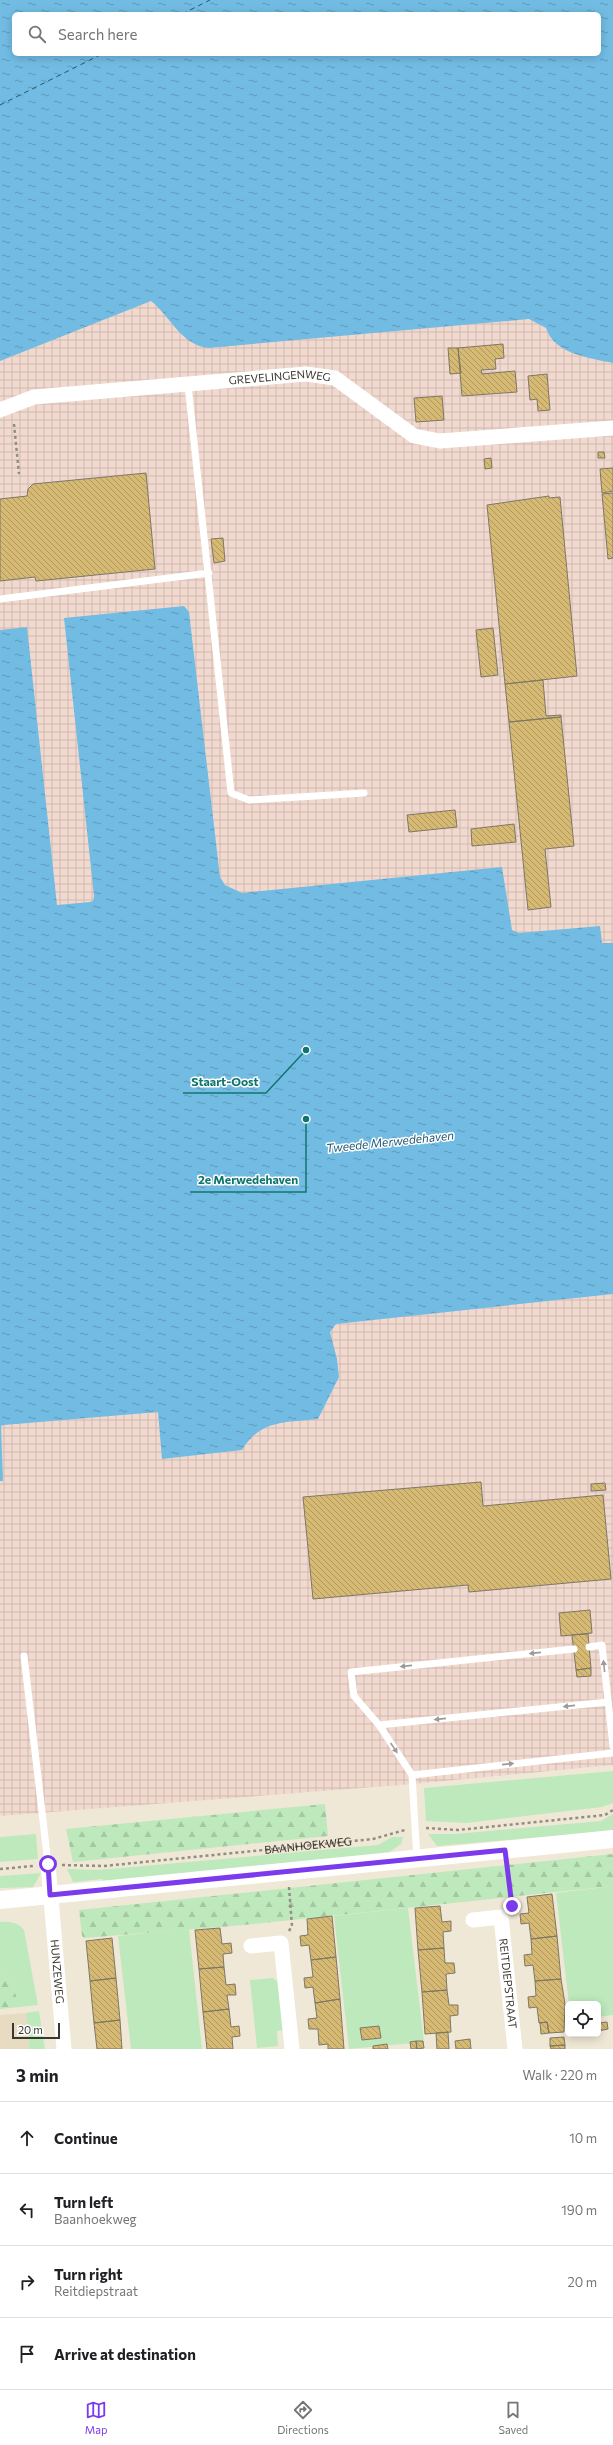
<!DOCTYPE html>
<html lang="en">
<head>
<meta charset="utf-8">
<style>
  :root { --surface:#fff; --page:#f6f6f6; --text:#202124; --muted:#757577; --line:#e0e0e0; --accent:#7c3aed }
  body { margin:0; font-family:Commissioner,sans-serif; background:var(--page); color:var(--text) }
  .controls { position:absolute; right:12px; bottom:12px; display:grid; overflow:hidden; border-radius:6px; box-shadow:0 2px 10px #0003 }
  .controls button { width:36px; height:36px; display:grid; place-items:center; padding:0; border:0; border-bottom:1px solid var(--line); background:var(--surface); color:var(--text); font:20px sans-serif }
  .scale { position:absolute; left:12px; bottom:10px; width:48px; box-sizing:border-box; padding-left:4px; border:2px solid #3a3730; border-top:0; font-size:11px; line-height:14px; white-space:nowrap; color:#3a3730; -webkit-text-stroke:3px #fff; paint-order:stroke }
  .stop { position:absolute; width:12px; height:12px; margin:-9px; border:3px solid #7c3aed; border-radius:50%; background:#fff }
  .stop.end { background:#7c3aed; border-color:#fff; box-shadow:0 1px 4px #0008 }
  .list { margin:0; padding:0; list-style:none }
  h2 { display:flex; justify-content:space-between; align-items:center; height:52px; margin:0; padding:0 16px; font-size:17px }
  h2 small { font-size:13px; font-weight:400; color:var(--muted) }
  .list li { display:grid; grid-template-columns:26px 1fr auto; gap:12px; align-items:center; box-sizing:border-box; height:72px; padding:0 16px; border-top:1px solid var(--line) }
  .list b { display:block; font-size:15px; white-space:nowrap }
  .list p { margin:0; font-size:13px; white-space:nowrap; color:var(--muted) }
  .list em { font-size:13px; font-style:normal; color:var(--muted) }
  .icon { flex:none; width:22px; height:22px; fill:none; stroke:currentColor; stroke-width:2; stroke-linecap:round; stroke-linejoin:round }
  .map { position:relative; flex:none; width:613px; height:2049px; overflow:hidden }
  .search { position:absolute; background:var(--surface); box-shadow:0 2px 10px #0003; left:12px; right:12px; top:12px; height:44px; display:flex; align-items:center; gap:10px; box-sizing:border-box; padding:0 14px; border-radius:6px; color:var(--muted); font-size:15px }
  .sheet { height:340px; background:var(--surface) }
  nav { display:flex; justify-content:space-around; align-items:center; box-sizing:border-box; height:56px; border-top:1px solid var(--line); background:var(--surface); font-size:11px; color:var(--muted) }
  nav a { display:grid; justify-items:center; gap:2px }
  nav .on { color:var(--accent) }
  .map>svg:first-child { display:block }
</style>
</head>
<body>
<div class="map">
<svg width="613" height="2049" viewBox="0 0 613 2049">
  <defs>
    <pattern id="industrial-grid" width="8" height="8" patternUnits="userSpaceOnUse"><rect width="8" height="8" fill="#f1d9cf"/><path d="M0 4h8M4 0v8" fill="none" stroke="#cfbbb2"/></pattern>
    <pattern id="forest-firs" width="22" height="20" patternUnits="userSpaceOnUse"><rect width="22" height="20" fill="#bde9bc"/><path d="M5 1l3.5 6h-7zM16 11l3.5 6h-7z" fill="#a3c8a2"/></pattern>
    <pattern id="water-ripples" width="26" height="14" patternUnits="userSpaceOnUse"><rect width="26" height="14" fill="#72bce4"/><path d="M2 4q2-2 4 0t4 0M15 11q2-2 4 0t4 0" fill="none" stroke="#5f9ab9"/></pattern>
    <pattern id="building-back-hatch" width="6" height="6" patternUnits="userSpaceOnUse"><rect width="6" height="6" fill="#d6ba74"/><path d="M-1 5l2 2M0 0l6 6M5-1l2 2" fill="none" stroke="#af9860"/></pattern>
  </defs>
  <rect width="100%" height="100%" fill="#f0e8d6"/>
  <path fill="url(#industrial-grid)" d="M154 287 613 298V1765L413 1784 0 1816V335Z"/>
  <path fill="#e7dcc2" d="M26 2013 29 2049H0V2015Z"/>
  <path fill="#bde9bc" d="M613 1771V1803L602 1807 466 1823 426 1821 424 1788Z
    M613 1814V1831L437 1846 428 1834H455L601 1821Z
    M36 1834 38 1859 0 1862V1837Z
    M392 1837H403L401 1844 388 1853 104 1884 102 1879 73 1882 67 1869 99 1870 378 1845Z
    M41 1873 33 1887 0 1888V1876Z
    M613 1886V2015L598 2017V2004H569L556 1893Z
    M408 1908 424 2042 349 2049 334 1916Z
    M0 1922C10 1921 17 1922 24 1930L38 2005 20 2007 13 1987 0 1971Z
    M189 1929 202 2049H131L118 1936Z
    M273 1978 278 1982 284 2030 277 2031 278 2046 257 2048 250 1980Z
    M39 2011 45 2049H29L26 2013Z"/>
  <path fill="url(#forest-firs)" d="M325 1804 328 1836 73 1862 66 1829Z
    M613 1854V1886L244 1925 84 1938 82 1936 79 1910Z
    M0 1971 13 1987 20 2007 0 2009Z"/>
  <path fill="url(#water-ripples)" fill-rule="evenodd" d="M0 0H613V363C590 358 554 354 546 328L529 319 208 348C180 344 171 317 151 301L0 361ZM14 14H599V54H14Z
    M184 606 189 612 220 877 225 885 242 893 502 867 512 930 519 933 600 926 602 943H613V1294L336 1324 330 1332 337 1359 339 1377 318 1419C285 1423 261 1419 242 1450L162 1459 158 1412 4 1425 1 1426 3 1481H0V630L27 627 57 905 90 902 93 901 94 896 64 618Z"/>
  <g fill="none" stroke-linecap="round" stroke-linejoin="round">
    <path stroke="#1f5874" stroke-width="1" stroke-dasharray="5 4" stroke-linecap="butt" d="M182 14 210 0
      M0 105 102 54"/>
  </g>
  <path fill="url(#building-back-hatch)" stroke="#7e7767" d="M503 344 504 358 495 359 496 369 481 370 482 374 515 371 517 392 462 396 458 348Z
    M448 348H458L461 373 450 374Z
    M547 374 550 410 538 411 537 399 530 400 528 376Z
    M442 396 444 420 416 422 414 398Z
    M598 452H604L605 458H598Z
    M491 458 492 468 485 469 484 459Z
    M613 468V491L602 493 600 469Z
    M146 473 155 569 36 581 35 577 0 581V499L27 496 28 489 33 484Z
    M613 493V558L608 559 602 494Z
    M549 496V498L560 497 577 676 505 684 487 505Z
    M223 538 225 561 214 563 211 539Z
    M493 628 498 675 481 677 476 630Z
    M543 680 546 716 561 715V717L509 722 505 684Z
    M561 717 574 846 545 849 551 907 528 910 509 722Z
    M455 810 457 827 409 832 407 815Z
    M514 824 516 842 472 846 471 829Z
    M481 1482 483 1506 603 1495 611 1579 469 1592 468 1585 313 1599 303 1497Z
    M605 1483 606 1490 591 1491V1484Z
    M590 1610 592 1633 561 1636 559 1613Z
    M588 1634 591 1668 576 1670 572 1635Z
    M591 1668V1676L577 1677 576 1670Z
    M552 1894 557 1936 531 1939 529 1923 521 1924 520 1914 529 1913 527 1897Z
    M440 1906 442 1922 451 1921V1931L443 1932 444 1948 418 1950 415 1908Z
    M332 1916 336 1957 311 1960 309 1945 301 1946 300 1936 308 1935 307 1919Z
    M220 1928 222 1944 231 1943 232 1953 223 1954 224 1967 199 1969 195 1930Z
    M557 1936 561 1979 535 1981 533 1965 525 1966 524 1955 532 1954 531 1939Z
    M112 1938 116 1978 90 1981 86 1941Z
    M444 1948 445 1963H454L455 1973 446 1974 447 1990 422 1992 418 1950Z
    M336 1957 340 1999 315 2003 313 1987 305 1988 304 1978 313 1977 311 1960Z
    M224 1967 226 1985 235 1984 236 1995H227L229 2009 203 2012 199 1969Z
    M116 1978 120 2020 94 2023 90 1981Z
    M561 1979 565 2004 564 2032 549 2033 547 2022 539 2023 537 2007 529 2008 528 1997 536 1996 535 1981Z
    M447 1990 449 2005H458V2015L450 2016 451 2032 425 2034 422 1992Z
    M340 1999 344 2049H328V2044L319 2045 318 2029H309L308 2019 317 2018 315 2003Z
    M229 2009 231 2027 239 2026 240 2036 232 2037 233 2049H207L203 2012Z
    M120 2020 122 2049H97L94 2023Z
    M547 2022 549 2033 541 2034 540 2023Z
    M607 2022 608 2029 598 2031V2023Z
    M379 2026 381 2038 362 2040 360 2028Z
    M448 2032 449 2049H437L436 2033Z
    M564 2037 565 2045 550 2046V2038Z
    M470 2039 471 2049H456L455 2041Z
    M416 2041 417 2049H411L410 2042Z
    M416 2041H423L424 2048 417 2049Z
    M387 2044 388 2049H373V2046Z
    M565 2045V2049H551L550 2046Z"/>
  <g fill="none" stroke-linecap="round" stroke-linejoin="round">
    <g stroke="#938d81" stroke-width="2.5" stroke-dasharray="3 3" stroke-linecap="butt">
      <path d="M14 424 19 474"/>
      <path d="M426 1828 458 1830 605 1815 613 1810"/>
      <path id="s1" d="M62 1865 104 1866 373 1839 405 1830"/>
      <path d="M507 1866 512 1907"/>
      <path d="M0 1869 33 1866"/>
      <path d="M289 1887 292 1926 289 1931"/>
    </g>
    <path stroke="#fff" stroke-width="7" d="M188 385 231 793 249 800 364 793
      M0 599 209 573
      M589 1647 602 1645 613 1746
      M574 1649 351 1672 354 1696 379 1725 412 1775 613 1753
      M24 1656 48 1864
      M379 1725 608 1702
      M412 1775 417 1859"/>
    <g stroke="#fff" stroke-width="15">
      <path id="s2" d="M0 410 34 397 306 374 335 378 414 436 440 441 613 428"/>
      <path id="s3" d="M48 1864 64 2049"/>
      <path id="s4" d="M473 1920 501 1917 515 2049"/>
      <path d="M251 1946 281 1943 292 2049"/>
    </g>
    <path stroke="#fff" stroke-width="18" d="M0 1900 613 1839"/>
  </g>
  <defs><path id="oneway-solid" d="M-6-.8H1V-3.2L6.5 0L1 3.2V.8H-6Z"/></defs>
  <g fill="#9c9b98">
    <use href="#oneway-solid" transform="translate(535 1653) rotate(174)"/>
    <use href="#oneway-solid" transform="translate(406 1666) rotate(174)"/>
    <use href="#oneway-solid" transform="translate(604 1666) rotate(-96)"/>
    <use href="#oneway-solid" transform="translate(569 1706) rotate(174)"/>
    <use href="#oneway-solid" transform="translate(440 1719) rotate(174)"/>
    <use href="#oneway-solid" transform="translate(394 1748) rotate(56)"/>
    <use href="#oneway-solid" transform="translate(508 1764) rotate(-6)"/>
  </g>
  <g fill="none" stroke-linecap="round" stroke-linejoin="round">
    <path stroke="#7c3aed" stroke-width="5" d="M48 1864 50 1895 505 1850 512 1906"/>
  </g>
  <g text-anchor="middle" stroke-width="3" stroke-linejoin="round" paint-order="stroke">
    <g font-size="11" fill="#3a3730" stroke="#fff">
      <text dy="4" stroke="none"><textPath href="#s2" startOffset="283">GREVELINGENWEG</textPath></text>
      <text dy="4" stroke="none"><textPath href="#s1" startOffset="247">BAANHOEKWEG</textPath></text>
      <text dy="4" stroke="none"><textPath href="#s3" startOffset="108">HUNZEWEG</textPath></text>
      <text dy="4" stroke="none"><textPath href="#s4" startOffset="95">REITDIEPSTRAAT</textPath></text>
    </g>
    <g font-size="12" font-style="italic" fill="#1f5874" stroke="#fff">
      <text transform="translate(390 1142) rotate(-6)" y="4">Tweede Merwedehaven</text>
    </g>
  </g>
  <path fill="none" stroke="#0f766e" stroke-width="1.5" d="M306 1050L266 1093H183M306 1119L306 1192H190"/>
  <g fill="#0f766e" stroke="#fff" stroke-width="1.5">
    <circle cx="306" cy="1050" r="4"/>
    <circle cx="306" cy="1119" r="4"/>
  </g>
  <g font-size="12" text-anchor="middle" font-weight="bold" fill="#0f766e" stroke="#fff" stroke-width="3" stroke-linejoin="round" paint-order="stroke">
    <text x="225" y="1086">Staart-Oost</text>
    <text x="248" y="1184">2e Merwedehaven</text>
  </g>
</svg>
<div class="controls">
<button><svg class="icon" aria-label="locate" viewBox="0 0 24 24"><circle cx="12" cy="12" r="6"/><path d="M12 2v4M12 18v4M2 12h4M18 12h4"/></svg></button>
</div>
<div class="scale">20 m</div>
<div class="stop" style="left:48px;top:1864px"></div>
<div class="stop end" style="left:512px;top:1906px"></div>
<div class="search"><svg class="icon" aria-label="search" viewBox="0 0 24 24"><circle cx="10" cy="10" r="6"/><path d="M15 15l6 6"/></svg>Search here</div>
</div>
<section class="sheet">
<h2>3 min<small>Walk · 220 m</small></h2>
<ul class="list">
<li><svg class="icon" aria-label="ahead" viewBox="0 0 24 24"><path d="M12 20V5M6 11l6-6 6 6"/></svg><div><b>Continue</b></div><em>10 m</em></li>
<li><svg class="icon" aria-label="left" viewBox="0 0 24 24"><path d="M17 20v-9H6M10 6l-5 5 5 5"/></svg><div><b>Turn left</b><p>Baanhoekweg</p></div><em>190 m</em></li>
<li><svg class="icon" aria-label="right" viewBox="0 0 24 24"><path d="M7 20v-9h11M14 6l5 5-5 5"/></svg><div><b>Turn right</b><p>Reitdiepstraat</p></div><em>20 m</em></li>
<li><svg class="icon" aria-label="arrive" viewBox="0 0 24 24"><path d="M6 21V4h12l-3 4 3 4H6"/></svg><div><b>Arrive at destination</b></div></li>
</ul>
</section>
<nav>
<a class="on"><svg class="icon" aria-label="map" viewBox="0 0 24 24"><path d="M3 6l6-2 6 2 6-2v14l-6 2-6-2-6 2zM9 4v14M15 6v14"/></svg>Map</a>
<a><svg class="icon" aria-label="directions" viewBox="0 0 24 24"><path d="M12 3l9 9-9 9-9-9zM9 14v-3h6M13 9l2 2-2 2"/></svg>Directions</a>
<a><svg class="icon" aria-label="saved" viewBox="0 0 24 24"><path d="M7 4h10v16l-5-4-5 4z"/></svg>Saved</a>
</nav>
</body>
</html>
